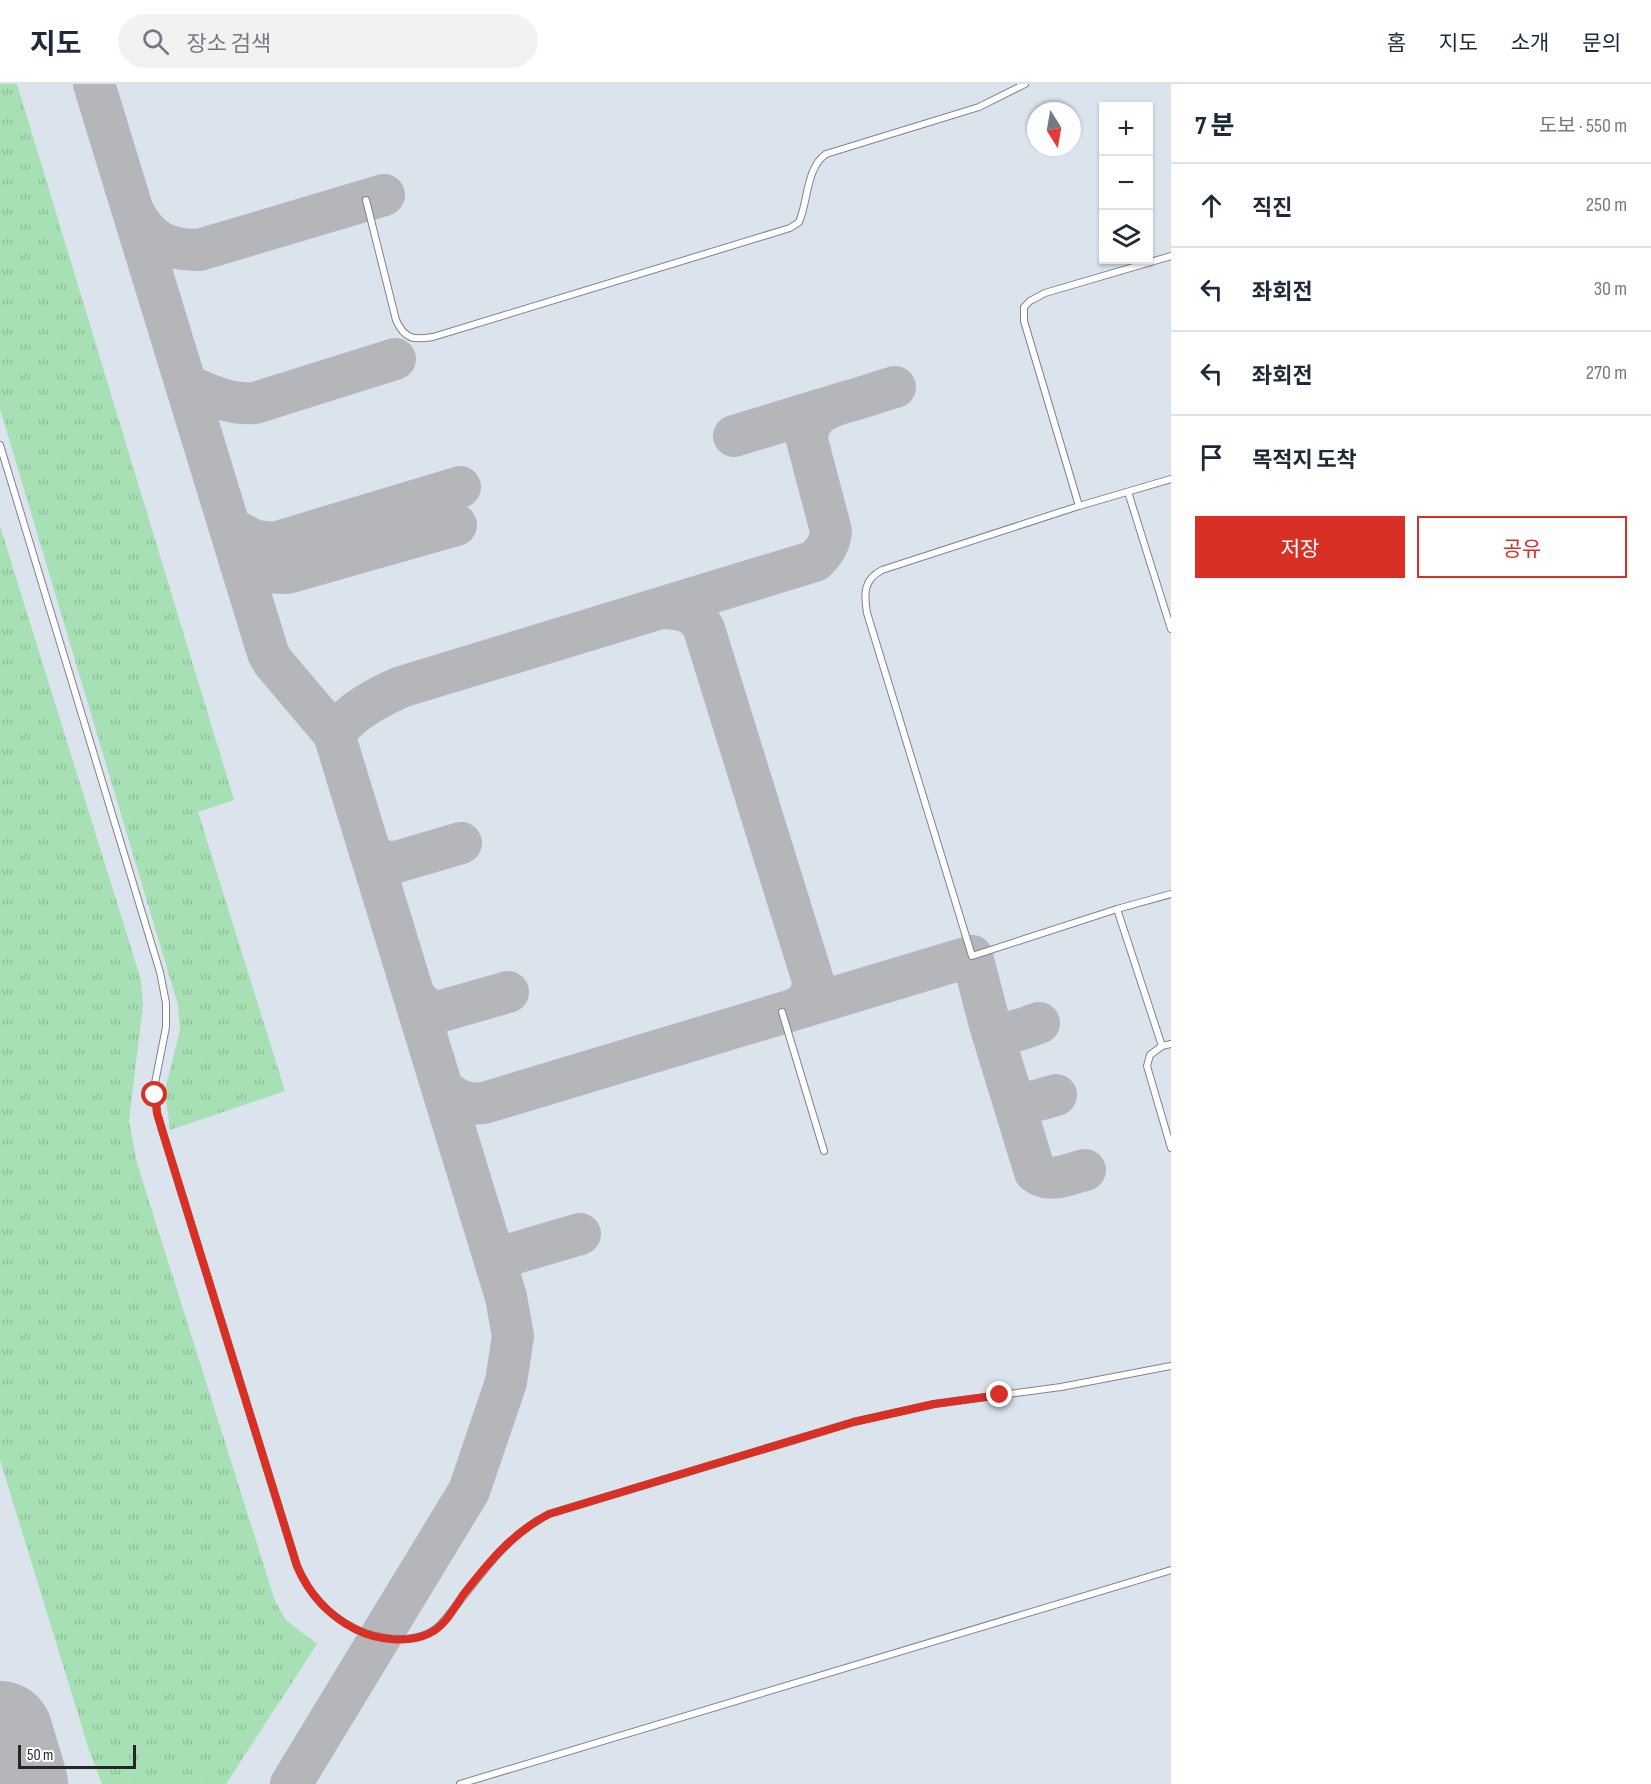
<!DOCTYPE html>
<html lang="ko">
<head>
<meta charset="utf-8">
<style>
  :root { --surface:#fff; --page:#f2f2f3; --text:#1f2937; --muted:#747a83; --line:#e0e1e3; --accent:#d93025 }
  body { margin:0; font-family:"Sofia Sans Condensed","Noto Sans KR",sans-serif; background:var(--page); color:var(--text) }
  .controls { position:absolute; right:18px; top:18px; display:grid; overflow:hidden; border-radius:0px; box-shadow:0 2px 4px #0004 }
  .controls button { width:54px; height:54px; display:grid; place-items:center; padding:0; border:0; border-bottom:2px solid var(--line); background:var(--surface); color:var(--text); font:30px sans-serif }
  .compass { position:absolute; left:1027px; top:18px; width:54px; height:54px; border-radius:50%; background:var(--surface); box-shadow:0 2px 4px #0004; rotate:169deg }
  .scale { position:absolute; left:18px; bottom:15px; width:118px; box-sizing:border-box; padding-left:6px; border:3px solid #252628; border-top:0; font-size:16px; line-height:21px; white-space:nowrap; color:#252628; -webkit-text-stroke:4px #fff; paint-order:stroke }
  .stop { position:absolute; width:18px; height:18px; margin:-14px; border:4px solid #d93025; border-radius:50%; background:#fff }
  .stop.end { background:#d93025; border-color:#fff; box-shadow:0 2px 6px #0008 }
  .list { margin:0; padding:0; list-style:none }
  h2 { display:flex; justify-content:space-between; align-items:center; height:78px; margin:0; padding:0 24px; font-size:26px }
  h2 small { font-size:20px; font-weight:400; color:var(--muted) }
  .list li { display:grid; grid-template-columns:39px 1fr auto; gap:18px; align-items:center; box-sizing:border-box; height:84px; padding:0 24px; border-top:2px solid var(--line) }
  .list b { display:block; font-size:22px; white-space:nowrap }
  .list em { font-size:20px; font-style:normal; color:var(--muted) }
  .actions { display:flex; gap:12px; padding:18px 24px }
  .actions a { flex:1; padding:14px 0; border:2px solid var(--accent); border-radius:0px; text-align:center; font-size:21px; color:var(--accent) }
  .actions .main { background:var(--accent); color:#fff }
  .icon { flex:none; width:33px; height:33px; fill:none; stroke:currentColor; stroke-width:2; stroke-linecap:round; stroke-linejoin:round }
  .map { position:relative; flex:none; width:1171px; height:1700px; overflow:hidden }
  header { display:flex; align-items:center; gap:36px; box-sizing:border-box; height:84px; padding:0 30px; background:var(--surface); border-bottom:2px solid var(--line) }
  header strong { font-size:28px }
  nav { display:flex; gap:33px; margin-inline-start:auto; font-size:21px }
  .search { width:420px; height:54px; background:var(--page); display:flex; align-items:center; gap:15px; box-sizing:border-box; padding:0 21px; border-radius:33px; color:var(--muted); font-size:22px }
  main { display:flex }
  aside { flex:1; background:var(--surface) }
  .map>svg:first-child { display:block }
</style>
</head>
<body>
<header>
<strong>지도</strong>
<div class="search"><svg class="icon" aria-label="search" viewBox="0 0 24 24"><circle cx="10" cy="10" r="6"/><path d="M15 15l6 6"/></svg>장소 검색</div>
<nav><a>홈</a><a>지도</a><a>소개</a><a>문의</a></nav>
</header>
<main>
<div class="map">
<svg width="1171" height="1700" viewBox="0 0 1171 1700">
  <defs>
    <pattern id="grass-tufts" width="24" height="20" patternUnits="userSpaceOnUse" patternTransform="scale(1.5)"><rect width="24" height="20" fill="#a6e0b4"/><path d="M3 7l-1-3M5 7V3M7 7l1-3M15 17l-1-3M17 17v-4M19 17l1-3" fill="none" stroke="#8fc09b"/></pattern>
  </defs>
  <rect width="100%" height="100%" fill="#edf0f4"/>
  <path fill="#dbe3ed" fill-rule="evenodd" d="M0 0H1171V1700H0ZM1104 22H1148V176H1104ZM1036 27H1072V63H1036Z"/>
  <path fill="url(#grass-tufts)" d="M0 0H17L234 716 198 728 285 1007 170 1046 165 1006 180 946 178 921 0 325Z
    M0 442 141 896 143 920 129 1037 137 1079 275 1517 286 1536 317 1560 226 1700H102L89 1666 0 1376Z"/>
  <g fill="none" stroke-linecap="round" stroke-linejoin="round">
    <path stroke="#b4b6ba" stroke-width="42" d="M94 0 268 569 273 578 334 650 506 1213 513 1252 506 1298 469 1407 291 1700
      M134 129C149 157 167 166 199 166L384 111
      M186 301C209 311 230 321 255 319L395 275
      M734 352 829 323
      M230 444 255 457 274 459 460 403
      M239 472 261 488 287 489 456 441
      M665 524C683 525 696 528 704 545L814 900 808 916 799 923
      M334 650C350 628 376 614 401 603L815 477C824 468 830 460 831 447L807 356C807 328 831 322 853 316 867 312 881 307 895 303
      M370 769 381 776 393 779 461 759
      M414 912 425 924 438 928 508 908
      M990 941C1007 954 1020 945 1039 939
      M443 1005C456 1016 467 1021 484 1019L972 872 990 941 1035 1088C1050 1100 1068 1090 1085 1086
      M1011 1008C1026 1024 1037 1016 1056 1011
      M493 1169 512 1170 580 1150
      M9 1680 20 1700"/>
    <path stroke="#b4b6ba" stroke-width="106" d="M0 1650 15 1700"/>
    <defs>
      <path id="service" d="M366 116 396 236C405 256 414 256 433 253L790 144 799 138C808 118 806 84 826 70L979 23 1025 0
        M0 361 160 888 166 919V943L155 999 157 1029 163 1049 297 1482C315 1525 355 1556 403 1555 418 1554 430 1551 441 1540 476 1500 500 1455 549 1430L853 1338 934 1320 1061 1303 1171 1282
        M1171 395 1079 422 882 486C863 496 864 510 867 529L972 872 1117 825 1171 810
        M1128 408 1171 545
        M1079 422 1024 237V223L1030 217 1045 209 1171 172
        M1117 825 1162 962
        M782 928 824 1067
        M1171 960 1162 962 1150 971 1147 982 1171 1064
        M460 1700 1171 1486"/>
    </defs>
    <use href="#service" stroke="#808387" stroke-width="8"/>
    <use href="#service" stroke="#fff" stroke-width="6"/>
  </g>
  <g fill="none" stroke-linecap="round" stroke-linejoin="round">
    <path stroke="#d93025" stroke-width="8" d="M155 1011 157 1029 163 1049 297 1482C309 1510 328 1531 355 1545 376 1556 409 1560 430 1549 445 1542 454 1524 463 1511 488 1479 512 1449 549 1430L854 1338 934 1320 1000 1311"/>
  </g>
</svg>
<div class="controls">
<button>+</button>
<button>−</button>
<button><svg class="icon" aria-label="layers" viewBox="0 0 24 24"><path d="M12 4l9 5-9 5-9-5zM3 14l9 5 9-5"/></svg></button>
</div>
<svg class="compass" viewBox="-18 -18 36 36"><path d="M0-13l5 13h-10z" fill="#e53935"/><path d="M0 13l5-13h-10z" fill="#747a83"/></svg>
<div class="scale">50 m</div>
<div class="stop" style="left:155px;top:1011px"></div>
<div class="stop end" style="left:1000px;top:1311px"></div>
</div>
<aside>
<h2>7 분<small>도보 · 550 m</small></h2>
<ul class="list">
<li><svg class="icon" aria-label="ahead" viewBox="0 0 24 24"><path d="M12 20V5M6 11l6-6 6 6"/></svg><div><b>직진</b></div><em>250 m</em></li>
<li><svg class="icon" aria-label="left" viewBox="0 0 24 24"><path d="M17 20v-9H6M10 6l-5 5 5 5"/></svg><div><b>좌회전</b></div><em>30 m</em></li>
<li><svg class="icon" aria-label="left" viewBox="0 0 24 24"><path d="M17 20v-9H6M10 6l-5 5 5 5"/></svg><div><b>좌회전</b></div><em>270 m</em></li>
<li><svg class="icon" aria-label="arrive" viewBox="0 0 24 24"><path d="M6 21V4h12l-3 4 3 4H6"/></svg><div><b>목적지 도착</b></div></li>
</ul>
<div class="actions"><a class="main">저장</a><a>공유</a></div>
</aside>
</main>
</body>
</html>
